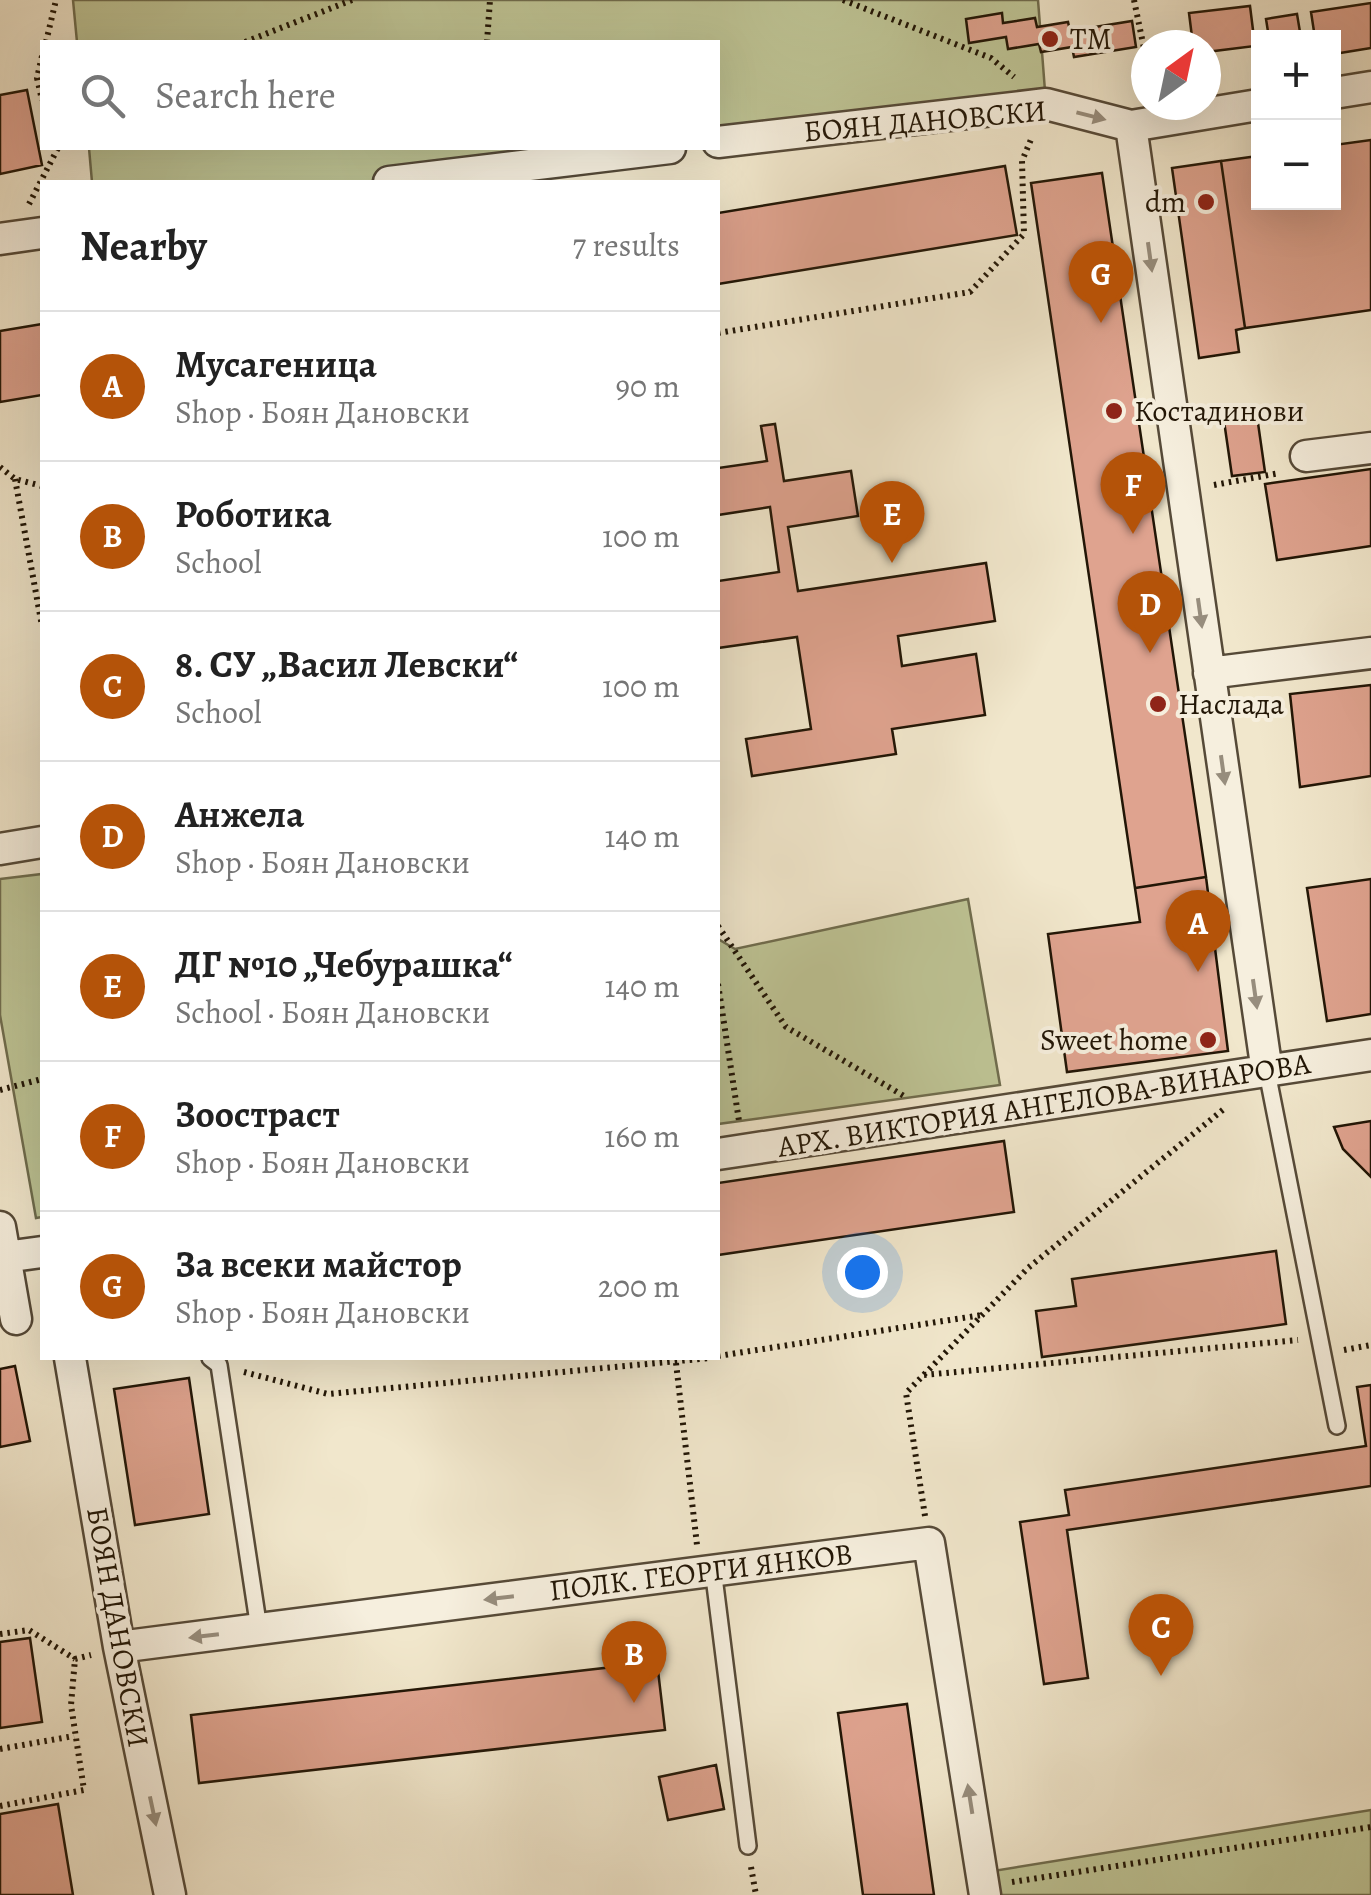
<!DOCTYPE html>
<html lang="en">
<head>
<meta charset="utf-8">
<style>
  :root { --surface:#fff; --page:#f2f2f2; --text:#222; --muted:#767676; --line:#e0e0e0; --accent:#b45309 }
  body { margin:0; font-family:Alegreya,serif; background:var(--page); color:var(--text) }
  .controls { position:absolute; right:30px; top:30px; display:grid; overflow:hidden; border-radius:0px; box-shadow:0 10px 40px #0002 }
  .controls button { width:90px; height:90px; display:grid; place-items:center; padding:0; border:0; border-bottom:2px solid var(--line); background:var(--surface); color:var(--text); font:50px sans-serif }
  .compass { position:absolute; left:1131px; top:30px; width:90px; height:90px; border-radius:50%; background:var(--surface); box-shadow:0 10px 40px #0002; rotate:33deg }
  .you { position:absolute; left:862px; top:1272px; width:35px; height:35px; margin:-25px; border:8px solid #fff; border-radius:50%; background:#1a73e8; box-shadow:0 0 0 15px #1a73e833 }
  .badge { display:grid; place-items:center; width:65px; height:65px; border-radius:50%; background:var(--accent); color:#fff; font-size:32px; font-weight:700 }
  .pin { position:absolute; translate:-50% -82px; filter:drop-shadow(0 2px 5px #0008) }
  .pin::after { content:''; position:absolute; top:52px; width:35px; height:30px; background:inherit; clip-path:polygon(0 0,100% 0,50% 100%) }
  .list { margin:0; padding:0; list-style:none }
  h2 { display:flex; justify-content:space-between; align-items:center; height:130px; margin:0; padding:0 40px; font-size:42px }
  h2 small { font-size:32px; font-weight:400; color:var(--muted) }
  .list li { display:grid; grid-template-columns:65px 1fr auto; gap:30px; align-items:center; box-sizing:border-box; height:150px; padding:0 40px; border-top:2px solid var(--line) }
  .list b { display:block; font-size:38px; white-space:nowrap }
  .list p { margin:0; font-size:32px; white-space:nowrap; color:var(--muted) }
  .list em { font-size:32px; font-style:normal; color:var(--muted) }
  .icon { flex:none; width:55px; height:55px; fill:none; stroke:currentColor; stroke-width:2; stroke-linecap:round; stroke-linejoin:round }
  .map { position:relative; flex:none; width:1371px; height:1895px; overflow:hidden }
  .search { position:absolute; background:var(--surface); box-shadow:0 10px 40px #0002; left:40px; top:40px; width:680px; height:110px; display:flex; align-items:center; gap:25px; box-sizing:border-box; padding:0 35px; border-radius:0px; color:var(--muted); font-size:38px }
  .panel { position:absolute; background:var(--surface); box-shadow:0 10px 40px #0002; left:40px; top:180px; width:680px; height:1180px; border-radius:0px }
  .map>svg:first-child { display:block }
</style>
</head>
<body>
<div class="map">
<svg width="1371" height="1895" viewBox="0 0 1371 1895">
  <rect width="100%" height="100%" fill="#f1e7cc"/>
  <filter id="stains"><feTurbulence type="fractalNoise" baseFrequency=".002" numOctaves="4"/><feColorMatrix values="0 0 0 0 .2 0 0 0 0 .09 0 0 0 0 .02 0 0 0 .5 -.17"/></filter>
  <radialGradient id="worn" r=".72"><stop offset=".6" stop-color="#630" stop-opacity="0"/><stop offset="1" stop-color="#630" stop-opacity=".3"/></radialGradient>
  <path fill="#bec495" stroke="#706d4e" stroke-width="2.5" d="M73 0H1038L1046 104 718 142V42H77Z
    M89 148H670L389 182H92Z
    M42 874V1217L36 1218 0 1015V879Z
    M968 899 1000 1085 718 1124V939L735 949Z
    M1371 1810V1895H985L981 1873Z"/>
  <path fill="#dfa38f" stroke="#221606" stroke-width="2.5" d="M1371 3V48L1334 54V38H1315L1311 12Z
    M1250 6 1255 46 1206 52V45H1193L1189 13Z
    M1002 13 1003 23 1035 18 1037 27 1068 22 1070 31 1132 21 1136 47 1074 57 1072 47 1041 52 1039 44 1008 49 1006 37 969 43 966 19Z
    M1297 14 1301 38H1269L1266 19Z
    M27 90 42 165 0 174V95Z
    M1371 140V310L1245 328 1221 161 1258 156V202H1334V145Z
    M1221 161 1245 328 1236 330 1239 352 1199 358 1172 168Z
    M1005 166 1017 235 718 284V213Z
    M1102 173 1206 877 1135 888 1031 183Z
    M42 324V395L0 402V331Z
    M1257 416 1265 472 1232 476 1224 421Z
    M775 424 784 481 851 471 858 516 788 527 798 591 986 563 995 621 898 636 902 666 976 654 985 715 892 729 896 754 752 776 746 739 811 729 797 637 718 648V581L779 572 770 507 718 515V468L767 461 761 426Z
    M1371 469V546L1277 560 1265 484Z
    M1371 685V776L1300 787 1290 694Z
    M1206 877 1228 1051 1067 1072 1048 934 1140 922 1135 888Z
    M1371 879V1014L1327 1021 1307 888Z
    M1371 1121V1177L1343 1149 1334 1127Z
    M1004 1141 1014 1212 718 1255V1183Z
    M1276 1251 1286 1324 1042 1357 1036 1311 1076 1306 1072 1279Z
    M15 1366 30 1441 0 1447V1369Z
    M189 1378 209 1514 135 1525 114 1389Z
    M1371 1385V1486L1067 1530 1088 1678 1044 1684 1020 1522 1069 1515 1065 1490 1366 1446 1357 1387Z
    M30 1638 42 1722 0 1728V1642Z
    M657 1662 665 1730 199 1783 191 1715Z
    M907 1704 934 1895H863L838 1713Z
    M716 1765 724 1809 668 1820 659 1777Z
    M58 1804 73 1895H0V1814Z"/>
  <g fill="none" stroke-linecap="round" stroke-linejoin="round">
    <defs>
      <path id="lane" d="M1267 1072 1337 1426
        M210 1358 219 1365 259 1629
        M713 1569 748 1846"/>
      <path id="street" d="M1334 93 1371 87
        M1131 126 1267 1072
        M718 142 1046 104 1131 126 1258 105
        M389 182 670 148
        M0 239 42 233
        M1306 456 1371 448
        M1209 673 1371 653
        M0 849 42 842
        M718 1154 1371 1055
        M0 1227 16 1319
        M5 1257 42 1252
        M70 1358 119 1647 170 1895
        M119 1647 929 1543 985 1895"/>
    </defs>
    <use href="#lane" stroke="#564a38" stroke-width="20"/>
    <use href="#street" stroke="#564a38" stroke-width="35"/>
    <path stroke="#221606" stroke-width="6" stroke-dasharray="2.5 5" stroke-linecap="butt" d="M843 0 991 58 1014 77
      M1134 0 1146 58
      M46 42 56 0
      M245 42 352 0
      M487 42 490 0
      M42 56 37 78 42 100
      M29 204 58 148
      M718 333 970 292 1024 234 1022 161 1032 137
      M0 467 15 479 42 486
      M15 479 42 626
      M1214 485 1280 473
      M718 926 786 1027 904 1096
      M718 984 739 1121
      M0 1090 42 1079
      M1344 1350 1371 1345
      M718 1356 982 1315
      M676 1363 697 1545
      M244 1372 328 1394 710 1358
      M924 1375 1298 1340
      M925 1516 906 1393 1028 1268 1224 1109
      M0 1634 29 1630 75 1659
      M0 1749 74 1736
      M0 1806 84 1790 71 1705 75 1659 91 1655
      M751 1867 756 1895
      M1012 1882 1371 1827"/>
    <use href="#lane" stroke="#f6efde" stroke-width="15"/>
    <use href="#street" stroke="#f6efde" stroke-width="30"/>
  </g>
  <defs><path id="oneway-solid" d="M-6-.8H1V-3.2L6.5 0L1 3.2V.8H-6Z" transform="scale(2.5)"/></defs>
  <g fill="#978d7d">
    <use href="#oneway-solid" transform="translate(1091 116) rotate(14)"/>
    <use href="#oneway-solid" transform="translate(1150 257) rotate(82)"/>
    <use href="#oneway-solid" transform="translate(1200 613) rotate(82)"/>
    <use href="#oneway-solid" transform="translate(1223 770) rotate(82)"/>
    <use href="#oneway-solid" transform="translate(1255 994) rotate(82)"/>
    <use href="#oneway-solid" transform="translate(499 1598) rotate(173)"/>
    <use href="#oneway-solid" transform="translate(204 1636) rotate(173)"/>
    <use href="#oneway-solid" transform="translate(970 1799) rotate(-99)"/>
    <use href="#oneway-solid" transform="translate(153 1811) rotate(78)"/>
  </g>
  <g fill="#8f2418" stroke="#f6efde" stroke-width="4">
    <circle cx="1050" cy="39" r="10"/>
    <circle cx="1206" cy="202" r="10"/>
    <circle cx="1114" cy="411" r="10"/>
    <circle cx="1158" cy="704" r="10"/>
    <circle cx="1208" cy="1040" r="10"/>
  </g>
  <g text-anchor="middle" stroke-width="8" stroke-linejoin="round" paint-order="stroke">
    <g font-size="30" fill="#221606" stroke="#f6efde" text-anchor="start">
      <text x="1070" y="49">TM</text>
      <text x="1186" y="212" text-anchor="end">dm</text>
      <text x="1134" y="421">Костадинови</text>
      <text x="1178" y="714">Наслада</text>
      <text x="1188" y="1050" text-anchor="end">Sweet home</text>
    </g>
    <g font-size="30" fill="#221606" stroke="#f6efde">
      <text transform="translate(925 121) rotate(-5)" y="10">БОЯН ДАНОВСКИ</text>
      <text transform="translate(1044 1105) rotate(-9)" y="10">АРХ. ВИКТОРИЯ АНГЕЛОВА-ВИНАРОВА</text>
      <text transform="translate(701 1572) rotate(-7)" y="10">ПОЛК. ГЕОРГИ ЯНКОВ</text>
      <text transform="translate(118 1627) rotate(80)" y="10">БОЯН ДАНОВСКИ</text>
    </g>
  </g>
  <rect width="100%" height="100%" filter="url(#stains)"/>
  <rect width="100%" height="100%" fill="url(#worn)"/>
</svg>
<div class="controls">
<button>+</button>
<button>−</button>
</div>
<svg class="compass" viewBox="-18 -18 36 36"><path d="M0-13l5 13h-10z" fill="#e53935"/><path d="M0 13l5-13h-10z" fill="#767676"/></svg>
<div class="you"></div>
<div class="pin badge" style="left:1198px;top:972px">A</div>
<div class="pin badge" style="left:634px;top:1703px">B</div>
<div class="pin badge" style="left:1161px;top:1676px">C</div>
<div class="pin badge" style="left:1150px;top:653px">D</div>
<div class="pin badge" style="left:892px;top:563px">E</div>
<div class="pin badge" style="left:1133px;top:534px">F</div>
<div class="pin badge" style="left:1101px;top:323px">G</div>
<div class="search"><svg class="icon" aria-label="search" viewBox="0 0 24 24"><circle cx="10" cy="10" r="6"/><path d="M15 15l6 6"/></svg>Search here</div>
<section class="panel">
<h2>Nearby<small>7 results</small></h2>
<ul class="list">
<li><span class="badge">A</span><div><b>Мусагеница</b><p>Shop · Боян Дановски</p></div><em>90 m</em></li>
<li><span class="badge">B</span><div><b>Роботика</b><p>School</p></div><em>100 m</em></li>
<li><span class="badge">C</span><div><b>8. СУ „Васил Левски“</b><p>School</p></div><em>100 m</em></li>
<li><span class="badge">D</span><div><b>Анжела</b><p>Shop · Боян Дановски</p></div><em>140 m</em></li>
<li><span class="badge">E</span><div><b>ДГ №10 „Чебурашка“</b><p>School · Боян Дановски</p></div><em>140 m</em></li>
<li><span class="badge">F</span><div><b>Зоостраст</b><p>Shop · Боян Дановски</p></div><em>160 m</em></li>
<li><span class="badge">G</span><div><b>За всеки майстор</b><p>Shop · Боян Дановски</p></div><em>200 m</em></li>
</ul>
</section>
</div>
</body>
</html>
